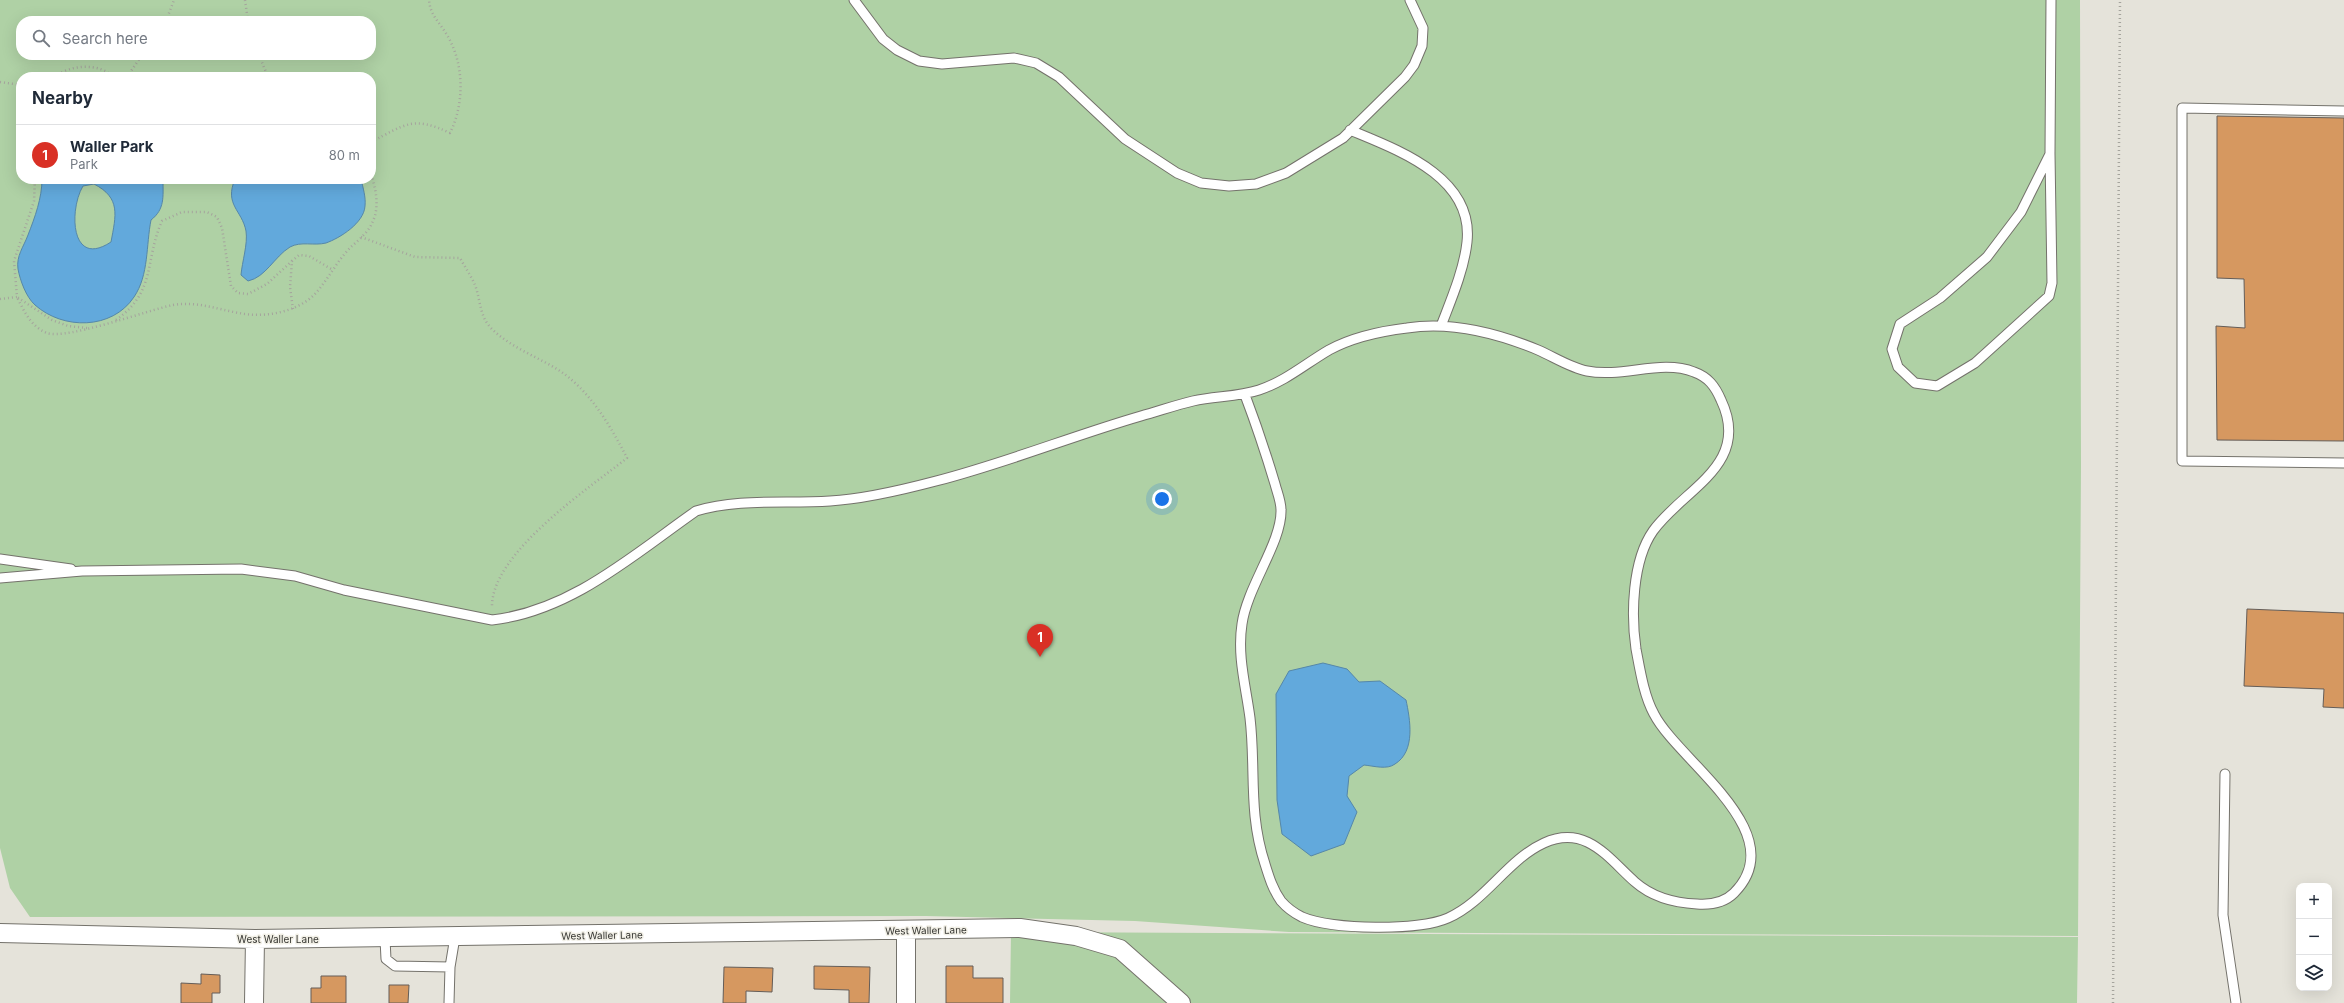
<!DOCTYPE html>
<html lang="en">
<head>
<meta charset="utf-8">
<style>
  :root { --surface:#fff; --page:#f6f6f7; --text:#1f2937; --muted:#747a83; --line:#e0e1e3; --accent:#d93025 }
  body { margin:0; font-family:Inter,sans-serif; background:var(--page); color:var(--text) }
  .controls { position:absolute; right:12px; bottom:12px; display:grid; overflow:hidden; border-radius:8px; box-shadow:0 4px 16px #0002 }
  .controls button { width:36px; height:36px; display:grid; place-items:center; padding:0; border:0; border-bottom:1px solid var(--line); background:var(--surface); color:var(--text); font:20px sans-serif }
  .you { position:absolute; left:1162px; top:499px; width:14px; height:14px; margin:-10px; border:3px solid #fff; border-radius:50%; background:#1a73e8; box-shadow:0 0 0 6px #1a73e833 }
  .badge { display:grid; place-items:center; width:26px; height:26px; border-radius:50%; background:var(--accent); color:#fff; font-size:13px; font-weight:700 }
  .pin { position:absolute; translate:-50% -33px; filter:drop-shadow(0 1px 2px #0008) }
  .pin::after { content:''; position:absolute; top:21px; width:14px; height:12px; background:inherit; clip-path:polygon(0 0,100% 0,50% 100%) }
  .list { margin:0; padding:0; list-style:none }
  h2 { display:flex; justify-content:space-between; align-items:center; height:52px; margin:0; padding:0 16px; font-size:17px }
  h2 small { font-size:13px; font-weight:400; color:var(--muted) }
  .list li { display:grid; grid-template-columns:26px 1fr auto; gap:12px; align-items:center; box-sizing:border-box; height:60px; padding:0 16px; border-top:1px solid var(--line) }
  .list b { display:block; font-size:15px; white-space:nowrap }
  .list p { margin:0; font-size:13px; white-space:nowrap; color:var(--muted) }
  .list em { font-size:13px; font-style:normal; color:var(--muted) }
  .icon { flex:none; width:22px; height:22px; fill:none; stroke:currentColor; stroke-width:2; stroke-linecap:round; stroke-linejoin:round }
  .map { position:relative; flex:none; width:2344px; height:1003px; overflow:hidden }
  .search { position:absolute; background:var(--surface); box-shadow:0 4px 16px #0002; left:16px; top:16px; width:360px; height:44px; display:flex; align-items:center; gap:10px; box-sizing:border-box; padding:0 14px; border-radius:16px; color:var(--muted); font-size:15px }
  .panel { position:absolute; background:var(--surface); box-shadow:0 4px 16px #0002; left:16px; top:72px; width:360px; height:112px; border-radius:16px }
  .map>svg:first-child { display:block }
</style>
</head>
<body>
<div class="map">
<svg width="2344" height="1003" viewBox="0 0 2344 1003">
  <rect width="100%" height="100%" fill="#e5e3da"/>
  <path fill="#afd1a5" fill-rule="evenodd" d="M0 0H2080L2081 466 2078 936 1289 932 1135 921 926 916 30 917 10 888 0 848ZM21 21H371V55H21ZM21 77H371V179H21Z
    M1011 932 2078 937 2077 1003H1010Z"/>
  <path fill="#62a9dc" stroke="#5587a9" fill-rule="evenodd" d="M42 179 163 180C163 197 165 209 151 220 146 245 149 275 134 297 112 330 63 330 35 305 26 297 20 280 18 269 16 256 24 246 28 235 35 217 42 198 42 179ZM94 184C121 198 116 215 111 242 70 269 69 209 83 186Z
    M235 179H361C363 188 366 197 365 206 364 223 340 238 326 243 314 246 301 241 290 247 274 257 266 277 248 281L241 275C242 262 248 244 246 231 242 210 224 205 235 179Z
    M1323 663 1347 669 1359 682 1380 681 1406 700C1410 719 1416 751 1395 764 1387 770 1374 766 1364 765L1349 776 1347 796 1357 812 1344 844 1311 856 1282 834 1277 800 1276 694 1289 671Z"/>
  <path fill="#d69860" stroke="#645d58" d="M2217 116 2344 118V441L2217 440 2216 326 2245 328 2244 279 2217 278Z
    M2247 609 2344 613V708L2323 707 2324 689 2244 686Z
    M814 966 870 967 869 1003H849V990L814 989Z
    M946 966H973V978H1003V1003H946Z
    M724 967 773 968 772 992 746 991V1003H723Z
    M201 974 220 975V993H212V1003H181V983L201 984Z
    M321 976H346V1003H311V988H321Z
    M389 985H409L408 1003H389Z"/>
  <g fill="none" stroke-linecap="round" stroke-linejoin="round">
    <defs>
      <path id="lane" d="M854 0 883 39 897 50 919 61 942 64 1014 58 1036 63 1059 77 1125 139 1177 173 1201 183 1229 186 1256 184 1286 173 1343 138 1405 77 1414 65 1422 46 1423 28 1410 0
        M2344 111 2182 108V461L2344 463
        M1350 130C1398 150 1474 177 1467 242 1464 270 1451 300 1441 326
        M2050 154 2021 212 1987 257 1940 298 1900 324 1892 349 1898 367 1915 383 1937 386 1975 363 2049 296 2052 283 2050 154 2051 0
        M0 559 71 569
        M0 578 82 571 241 569 295 576 344 590 492 620C571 611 633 555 696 511 739 498 785 504 830 501 865 499 902 490 936 481 1006 463 1072 436 1141 416 1159 411 1176 405 1193 401 1215 396 1238 397 1259 390 1286 381 1305 364 1329 350 1351 338 1382 331 1407 328 1451 321 1497 333 1538 350 1554 357 1571 368 1587 371 1623 378 1661 359 1694 372 1708 377 1715 386 1721 400 1752 465 1683 489 1653 531 1632 561 1631 615 1636 649 1640 670 1644 696 1654 714 1678 761 1794 833 1734 893 1724 903 1711 905 1697 904 1675 903 1652 897 1635 882 1608 858 1586 824 1544 843 1507 860 1486 901 1448 918 1419 931 1332 930 1302 917 1294 913 1287 908 1281 901 1273 890 1269 877 1265 864 1248 813 1256 769 1250 718 1246 687 1237 656 1242 624 1247 587 1282 542 1281 510 1281 501 1277 492 1275 484 1266 454 1256 424 1245 395
        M2225 774 2223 915 2236 1003
        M385 939 386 959 395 966 450 967
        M449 1003 450 967 455 937"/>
      <path id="street" d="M0 933 255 939 1020 928 1076 936 1120 949 1181 1003
        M254 1003 255 939
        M906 1003V931"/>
    </defs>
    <use href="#lane" stroke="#74726b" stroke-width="11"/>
    <use href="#street" stroke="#74726b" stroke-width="20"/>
    <path stroke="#a5a49d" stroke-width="2.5" stroke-dasharray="1 3" stroke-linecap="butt" d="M245 0 248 21
      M166 21 174 0
      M259 55 268 77
      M55 77C68 65 100 62 113 77
      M127 77 142 55
      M0 82 21 85
      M371 142C405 125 412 115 450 133 465 103 464 63 447 35 440 23 430 15 429 0
      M202 179H211
      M361 237 415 257 460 258C465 267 471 276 475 285 481 301 479 317 493 330 513 349 541 358 563 373 592 394 611 427 627 458 588 489 490 554 492 608
      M0 299 17 297 14 261 34 201 35 179
      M293 309 290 287 292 261 299 255 309 256 333 270
      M116 320C157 291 144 261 162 221L182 212H207L217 217 222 228 231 286 238 293 248 294 267 284 292 261
      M87 328 68 326 52 320 17 297C24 311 31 327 47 333 67 340 148 310 173 305 197 301 216 309 239 313 263 318 294 313 313 296 327 282 336 262 350 248 357 241 368 233 372 223 380 208 376 189 371 174
      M2113 1003 2120 0"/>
    <use href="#lane" stroke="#fff" stroke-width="9"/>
    <use href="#street" stroke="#fff" stroke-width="18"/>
  </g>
  <g text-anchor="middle" stroke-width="3" stroke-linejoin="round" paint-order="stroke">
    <g font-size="10" fill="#373733" stroke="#f2f0e7">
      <text transform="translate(926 930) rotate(-1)" y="4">West Waller Lane</text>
      <text transform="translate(602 935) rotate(-1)" y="4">West Waller Lane</text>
      <text x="278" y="943">West Waller Lane</text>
    </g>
  </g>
</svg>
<div class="controls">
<button>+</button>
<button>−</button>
<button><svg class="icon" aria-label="layers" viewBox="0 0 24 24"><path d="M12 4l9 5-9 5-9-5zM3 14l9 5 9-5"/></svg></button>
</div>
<div class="you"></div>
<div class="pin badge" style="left:1040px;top:657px">1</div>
<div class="search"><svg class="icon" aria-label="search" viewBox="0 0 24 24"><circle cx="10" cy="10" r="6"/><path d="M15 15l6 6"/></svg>Search here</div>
<section class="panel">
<h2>Nearby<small></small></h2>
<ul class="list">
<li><span class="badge">1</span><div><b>Waller Park</b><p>Park</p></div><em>80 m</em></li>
</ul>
</section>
</div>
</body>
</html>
